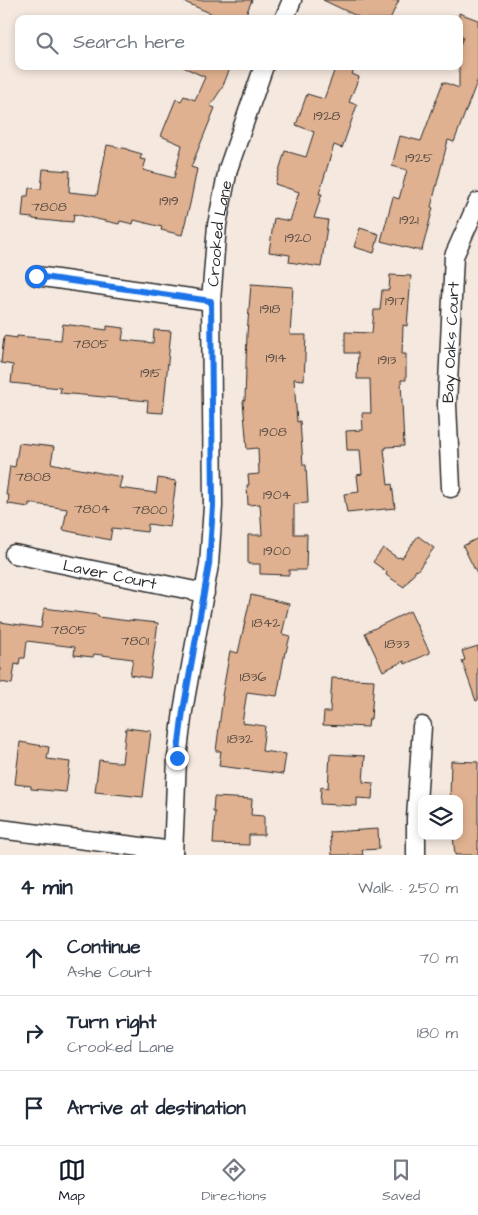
<!DOCTYPE html>
<html lang="en">
<head>
<meta charset="utf-8">
<style>
  :root { --surface:#fff; --page:#f6f6f7; --text:#1f2937; --muted:#747a83; --line:#e0e1e3; --accent:#111827 }
  body { margin:0; font-family:"Architects Daughter",sans-serif; background:var(--page); color:var(--text) }
  .controls { position:absolute; right:15px; bottom:15px; display:grid; overflow:hidden; border-radius:10px; box-shadow:0 2px 8px #0003 }
  .controls button { width:45px; height:45px; display:grid; place-items:center; padding:0; border:0; border-bottom:1px solid var(--line); background:var(--surface); color:var(--text); font:25px sans-serif }
  .stop { position:absolute; width:15px; height:15px; margin:-11px; border:4px solid #1a73e8; border-radius:50%; background:#fff }
  .stop.end { background:#1a73e8; border-color:#fff; box-shadow:0 1px 5px #0008 }
  .list { margin:0; padding:0; list-style:none }
  h2 { display:flex; justify-content:space-between; align-items:center; height:65px; margin:0; padding:0 20px; font-size:21px }
  h2 small { font-size:16px; font-weight:400; color:var(--muted) }
  .list li { display:grid; grid-template-columns:32px 1fr auto; gap:15px; align-items:center; box-sizing:border-box; height:75px; padding:0 20px; border-top:1px solid var(--line) }
  .list b { display:block; font-size:19px; white-space:nowrap }
  .list p { margin:0; font-size:16px; white-space:nowrap; color:var(--muted) }
  .list em { font-size:16px; font-style:normal; color:var(--muted) }
  .icon { flex:none; width:28px; height:28px; fill:none; stroke:currentColor; stroke-width:2; stroke-linecap:round; stroke-linejoin:round }
  .map { position:relative; flex:none; width:478px; height:855px; overflow:hidden }
  .search { position:absolute; background:var(--surface); box-shadow:0 2px 8px #0003; left:15px; right:15px; top:15px; height:55px; display:flex; align-items:center; gap:12px; box-sizing:border-box; padding:0 18px; border-radius:10px; color:var(--muted); font-size:19px }
  .sheet { height:290px; background:var(--surface) }
  nav { display:flex; justify-content:space-around; align-items:center; box-sizing:border-box; height:70px; border-top:1px solid var(--line); background:var(--surface); font-size:14px; color:var(--muted) }
  nav a { display:grid; justify-items:center; gap:2px }
  nav .on { color:var(--accent) }
  .map>svg:first-child { display:block }
</style>
</head>
<body>
<div class="map">
<svg width="478" height="855" viewBox="0 0 478 855">
  <rect width="100%" height="100%" fill="#f5e8de"/>
  <filter id="ink" filterUnits="userSpaceOnUse"><feTurbulence type="fractalNoise" baseFrequency=".02" numOctaves="2"/><feDisplacementMap in="SourceGraphic" scale="10" xChannelSelector="R" yChannelSelector="G"/><feConvolveMatrix kernelMatrix="1 2 1 2 8 2 1 2 1" color-interpolation-filters="sRGB"/></filter>
  <g filter="url(#ink)">
    <path fill="#dfb190" stroke="#2b2b2b" d="M180 0H252L244 19H224Z
      M323 0H399L390 19H363Z
      M459 13 478 20V79L454 142 448 140 431 207 433 208 422 250H416L381 241 393 197 399 199 407 170 392 166 400 136 421 141 443 82 459 88V48L463 37 459 35Z
      M181 66H231L222 88 210 106 215 108 191 167 197 169 190 204 182 235 161 230 162 227 134 220 133 224 120 221 119 224 74 214 73 222 61 221V222L33 219V218L22 217 24 196H28L29 188 41 189 43 169 70 171 69 192 97 195 107 145 128 149V150L142 154 140 159 146 160 143 170 174 178 182 145 161 136 176 99 181 101 184 96 195 100 205 77Z
      M336 66H356L352 74 359 77 349 102 357 105 342 148 334 145 319 194H322L314 218 328 220 321 267 289 262 290 255 269 252 274 218 290 221 299 192 275 184 285 151 306 157 314 132 296 125 307 94 324 99Z
      M360 228 379 234 374 253 354 247Z
      M390 275 411 276 407 326 403 325 402 354H406V380H401L404 446 386 447V449H384L388 485 392 484 395 508 347 513 344 494 359 492 357 475 362 474 360 450H347L346 431 363 430 362 413H371L370 379H357L358 353H345V332L372 333 374 310H380L382 290H389Z
      M251 284 293 287 290 335H306L304 380 294 379 297 422 300 421 303 465H306L308 503 294 504V534H307L306 570H289V575L260 574V564H248V535H262L260 504 248 505 247 485H249L248 475 259 474 258 448 247 449 243 401 245 400 247 334Z
      M63 324 107 330V326L124 328 122 340 153 343 154 330 171 331 163 413 147 412 148 401 60 393 61 388 11 383 13 365 1 363 4 336 17 338V336L61 340Z
      M19 443 54 447 51 463 64 466 122 477 119 488 156 493 158 478 176 481 170 527 148 524 147 532 112 528 110 540 63 530 67 509 29 503V507L8 504 9 495H6L10 466 15 467Z
      M418 536 434 548 417 571 416 570 404 587 386 575 387 572 373 562 383 548 398 558 399 557 402 558Z
      M478 538V576L463 546Z
      M251 595 289 604 282 634 290 636 286 652H285L277 696 247 692 242 723 265 726 262 751 286 754 283 774 219 766 221 751H216L223 696H222L230 651 238 653Z
      M44 608 98 615V617L129 621V620L158 623 150 678 130 675 133 659 94 654 93 657 74 655 75 647 27 641 25 658H20L19 665 15 664 12 684 0 682V622L41 628Z
      M410 611 430 653 405 664 404 661 383 671 365 633Z
      M478 646V700L476 701 462 661 465 660 462 651Z
      M332 678 374 680 371 719H369L368 727 323 725 324 712H330Z
      M126 728 151 731 143 797 95 792 99 760 122 763Z
      M20 742 49 747 47 759 70 762 66 792 31 789V786L15 784Z
      M330 754 365 756 363 782 373 783 372 799 357 798V806L320 804 321 787 328 788Z
      M451 761 478 762V855H455L453 836H459V799H450Z
      M214 797 252 799 251 815 264 816V835H249V845L213 844 215 812H213Z
      M378 829 379 849 362 850 363 855H332L330 832Z"/>
    <g fill="none" stroke-linecap="round" stroke-linejoin="round">
      <defs>
        <g id="street">
          <path d="M284 19 292 0"/>
          <path d="M36 276 211 301"/>
          <path id="s1" d="M451 488 447 405 454 256 478 202"/>
          <path id="s2" d="M14 554 205 593"/>
          <path d="M0 829 173 851"/>
          <path id="s3" d="M173 855 177 758 183 711 209 565 213 506 211 301 217 225 228 169 264 66"/>
          <path d="M416 855V819L422 726"/>
        </g>
      </defs>
      <use href="#street" stroke="#2b2b2b" stroke-width="21"/>
      <use href="#street" stroke="#fff" stroke-width="18"/>
    </g>
  </g>
  <g fill="none" stroke-linecap="round" stroke-linejoin="round" filter="url(#ink)">
    <path stroke="#1a73e8" stroke-width="6" d="M36 276 211 301 213 506 209 565 183 711 177 758"/>
  </g>
  <g text-anchor="middle" stroke-width="4" stroke-linejoin="round" paint-order="stroke">
    <g font-size="14" fill="#584c44">
      <text x="327" y="120">1928</text>
      <text x="419" y="162">1925</text>
      <text x="169" y="205">1919</text>
      <text x="49" y="211">7808</text>
      <text x="409" y="224">1921</text>
      <text x="298" y="242">1920</text>
      <text x="395" y="305">1917</text>
      <text x="270" y="313">1918</text>
      <text x="91" y="348">7805</text>
      <text x="276" y="362">1914</text>
      <text x="387" y="364">1913</text>
      <text x="151" y="377">1915</text>
      <text x="273" y="436">1908</text>
      <text x="33" y="481">7808</text>
      <text x="277" y="499">1904</text>
      <text x="92" y="513">7804</text>
      <text x="150" y="514">7800</text>
      <text x="277" y="555">1900</text>
      <text x="266" y="627">1842</text>
      <text x="69" y="634">7805</text>
      <text x="135" y="645">7801</text>
      <text x="397" y="648">1833</text>
      <text x="253" y="681">1836</text>
      <text x="240" y="743">1832</text>
    </g>
    <g font-size="16" fill="#2b2b2b" stroke="#fff">
      <text dy="6" stroke="none"><textPath href="#s3" startOffset="625">Crooked Lane</textPath></text>
      <text dy="6" stroke="none"><textPath href="#s1" startOffset="146">Bay Oaks Court</textPath></text>
      <text dy="6" stroke="none"><textPath href="#s2" startOffset="98">Laver Court</textPath></text>
    </g>
  </g>
</svg>
<div class="controls">
<button><svg class="icon" aria-label="layers" viewBox="0 0 24 24"><path d="M12 4l9 5-9 5-9-5zM3 14l9 5 9-5"/></svg></button>
</div>
<div class="stop" style="left:36px;top:276px"></div>
<div class="stop end" style="left:177px;top:758px"></div>
<div class="search"><svg class="icon" aria-label="search" viewBox="0 0 24 24"><circle cx="10" cy="10" r="6"/><path d="M15 15l6 6"/></svg>Search here</div>
</div>
<section class="sheet">
<h2>4 min<small>Walk · 250 m</small></h2>
<ul class="list">
<li><svg class="icon" aria-label="ahead" viewBox="0 0 24 24"><path d="M12 20V5M6 11l6-6 6 6"/></svg><div><b>Continue</b><p>Ashe Court</p></div><em>70 m</em></li>
<li><svg class="icon" aria-label="right" viewBox="0 0 24 24"><path d="M7 20v-9h11M14 6l5 5-5 5"/></svg><div><b>Turn right</b><p>Crooked Lane</p></div><em>180 m</em></li>
<li><svg class="icon" aria-label="arrive" viewBox="0 0 24 24"><path d="M6 21V4h12l-3 4 3 4H6"/></svg><div><b>Arrive at destination</b></div></li>
</ul>
</section>
<nav>
<a class="on"><svg class="icon" aria-label="map" viewBox="0 0 24 24"><path d="M3 6l6-2 6 2 6-2v14l-6 2-6-2-6 2zM9 4v14M15 6v14"/></svg>Map</a>
<a><svg class="icon" aria-label="directions" viewBox="0 0 24 24"><path d="M12 3l9 9-9 9-9-9zM9 14v-3h6M13 9l2 2-2 2"/></svg>Directions</a>
<a><svg class="icon" aria-label="saved" viewBox="0 0 24 24"><path d="M7 4h10v16l-5-4-5 4z"/></svg>Saved</a>
</nav>
</body>
</html>
